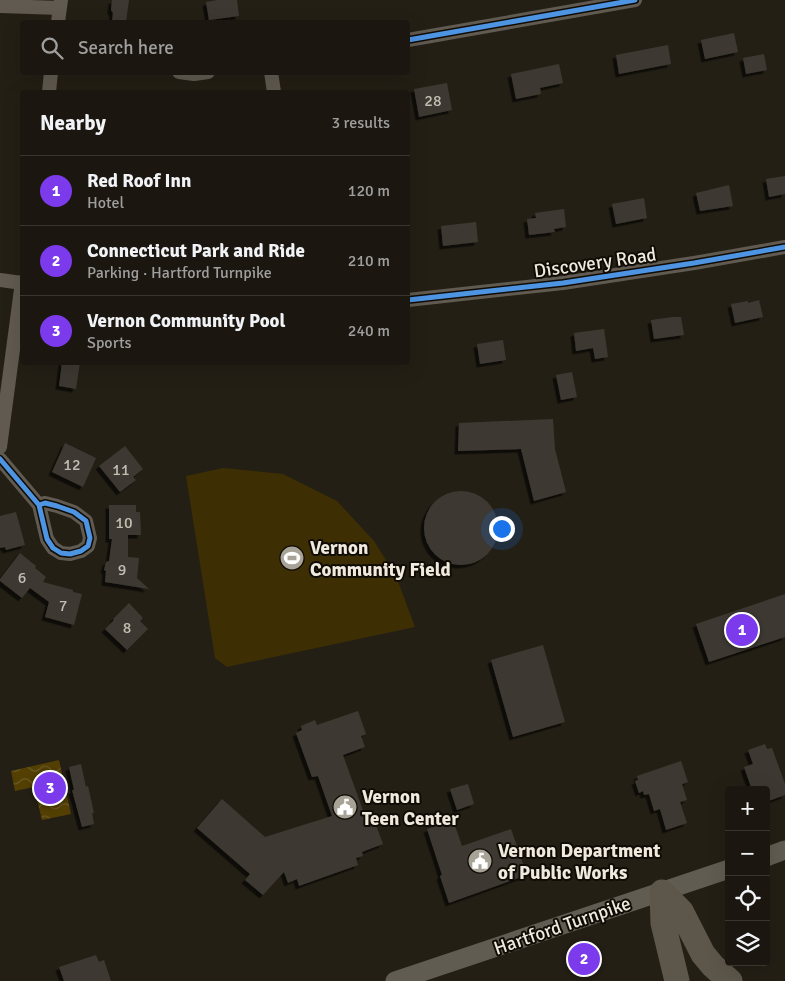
<!DOCTYPE html>
<html lang="en">
<head>
<meta charset="utf-8">
<style>
  :root { --surface:#1b1710; --page:#242019; --text:#f1f3f6; --muted:#a09f9f; --line:#393630; --accent:#7c3aed }
  body { margin:0; font-family:Signika,sans-serif; background:var(--page); color:var(--text) }
  .controls { position:absolute; right:15px; bottom:15px; display:grid; overflow:hidden; border-radius:5px; box-shadow:0 5px 20px #0002 }
  .controls button { width:45px; height:45px; display:grid; place-items:center; padding:0; border:0; border-bottom:1px solid var(--line); background:var(--surface); color:var(--text); font:25px sans-serif }
  .you { position:absolute; left:501px; top:528px; width:18px; height:18px; margin:-12px; border:4px solid #fff; border-radius:50%; background:#1a73e8; box-shadow:0 0 0 8px #1a73e833 }
  .badge { display:grid; place-items:center; width:32px; height:32px; border-radius:50%; background:var(--accent); color:#fff; font-size:16px; font-weight:700 }
  .pin { position:absolute; translate:-50% -50%; border:2px solid #fff; box-shadow:0 1px 5px #0006 }
  .list { margin:0; padding:0; list-style:none }
  h2 { display:flex; justify-content:space-between; align-items:center; height:65px; margin:0; padding:0 20px; font-size:21px }
  h2 small { font-size:16px; font-weight:400; color:var(--muted) }
  .list li { display:grid; grid-template-columns:32px 1fr auto; gap:15px; align-items:center; box-sizing:border-box; height:70px; padding:0 20px; border-top:1px solid var(--line) }
  .list b { display:block; font-size:19px; white-space:nowrap }
  .list p { margin:0; font-size:16px; white-space:nowrap; color:var(--muted) }
  .list em { font-size:16px; font-style:normal; color:var(--muted) }
  .icon { flex:none; width:28px; height:28px; fill:none; stroke:currentColor; stroke-width:2; stroke-linecap:round; stroke-linejoin:round }
  .map { position:relative; flex:none; width:785px; height:981px; overflow:hidden }
  .search { position:absolute; background:var(--surface); box-shadow:0 5px 20px #0002; left:20px; top:20px; width:390px; height:55px; display:flex; align-items:center; gap:12px; box-sizing:border-box; padding:0 18px; border-radius:5px; color:var(--muted); font-size:19px }
  .panel { position:absolute; background:var(--surface); box-shadow:0 5px 20px #0002; left:20px; top:90px; width:390px; height:275px; border-radius:5px }
  .map>svg:first-child { display:block }
</style>
</head>
<body>
<div class="map">
<svg width="785" height="981" viewBox="0 0 785 981">
  <defs>
    <pattern id="water-waves" width="16" height="10" patternUnits="userSpaceOnUse" patternTransform="scale(1.25)"><rect width="16" height="10" fill="#533f02"/><path d="M0 5q4-4 8 0t8 0" fill="none" stroke="#6c5b26"/></pattern>
    <filter id="shadow"><feDropShadow dx="-3.5" dy="3.5" stdDeviation="0" flood-color="#0009"/></filter>
  </defs>
  <rect width="100%" height="100%" fill="#241f15"/>
  <path fill="#3d2e04" d="M223 468 283 474 337 501 374 541 396 576 415 627 227 667 215 658 186 476Z"/>
  <path fill="url(#water-waves)" d="M59 760 71 814 42 820 34 787 15 791 11 771Z"/>
  <path fill="#3d3931" filter="url(#shadow)" d="M112 0H129L126 22H112L113 13 111 10Z
    M217 0H237L239 16 209 20 206 2Z
    M734 33 738 52 705 59 701 40Z
    M668 45 671 64 619 74 616 55Z
    M764 54 767 70 746 74 743 58Z
    M559 64 563 83 540 88 541 94 516 99 511 74Z
    M447 83 452 110 419 117 414 89Z
    M785 176V194L769 197 766 179Z
    M729 185 733 206 700 211 696 193Z
    M644 198 647 218 616 224 612 204Z
    M564 209 566 227 554 229 555 232 529 235 527 219 536 218 535 213Z
    M476 222 478 242 443 246 441 226Z
    M759 300 763 317 735 323 731 304 748 301V303Z
    M673 317H681L684 335 654 339 651 320Z
    M604 329 608 357 595 359 593 348 576 351 574 333Z
    M503 340 506 360 480 364 477 344Z
    M62 362H80L76 389 59 386Z
    M572 372 577 397 561 400 556 375Z
    M553 419 555 449 566 492 534 501 521 449 458 451 459 423Z
    M65 443 96 458 83 487 52 472Z
    M125 446 143 469 133 477 136 480 120 492 99 466Z
    M424 528a37 37 0 1 1 74 0a37 37 0 1 1-74 0Z
    M109 505H136V512H140L141 535H128V557L139 558 137 578 149 589 105 582 106 571 104 570 106 562 109 561 112 539H109Z
    M16 512 25 545 6 550 5 547 0 548V516Z
    M20 553 36 566 35 568 46 577 43 582 73 590V592L82 594 74 625 45 617 49 602 30 588 22 598 0 581V579Z
    M785 594V637L709 662 696 624Z
    M129 603 143 618 140 621 148 629 127 650 105 629 114 620 113 619Z
    M543 645 565 722 513 737 491 660Z
    M358 711 366 734 361 736 365 747 343 755 369 827 376 825 383 844 362 852 363 856 356 858 358 865 299 886 297 879 288 883 284 872 263 895 245 880 250 874 197 828 222 799 265 837 332 816 318 776 312 777 296 733 302 730 301 726 315 720 317 725Z
    M765 744 767 749 772 748 785 784V795L766 802V790H752L744 767 753 764 748 750Z
    M681 761 688 782 682 784 687 800 680 802 687 823 666 830 660 809 654 811 649 794 644 795 643 791 639 793 635 781 638 780 637 776Z
    M81 764 86 787 88 786 94 813H92L94 824 82 827 72 790H74L69 767Z
    M468 784 474 804 457 810 450 789Z
    M453 820 462 846 511 829 527 875 449 903 440 876 442 875 427 829Z
    M96 955 99 962 104 960 111 981H64L59 967Z"/>
  <g fill="none" stroke-linecap="round" stroke-linejoin="round">
    <path stroke="#605a50" stroke-width="14" d="M0 6 60 8
      M58 22 61 0
      M408 40 635 0
      M179 72 194 74 208 72
      M271 72 274 92
      M49 92 51 72
      M0 280 22 283
      M408 300 563 283 694 263 785 247
      M0 447 22 282
      M0 459 39 505 47 539 53 548 61 553 70 554 81 551 88 546 90 538 86 521 74 512 57 506 45 503 39 505"/>
    <path stroke="#615c51" stroke-width="19" d="M766 857 785 850
      M395 981 729 869"/>
    <path stroke="#5d564a" stroke-width="25" d="M662 892 681 911 703 954 713 966 730 981
      M662 892 663 923 677 981"/>
    <defs>
      <path id="cycleway" d="M408 40 635 0
        M408 300 563 283 694 263 785 247
        M0 459 39 505 47 539 53 548 61 553 70 554 81 551 88 546 90 538 86 521 74 512 57 506 45 503 39 505"/>
    </defs>
    <use href="#cycleway" stroke="#100c05" stroke-width="8"/>
    <use href="#cycleway" stroke="#4d94e3" stroke-width="5"/>
  </g>
  <defs>
    <symbol id="stadium-disc" viewBox="-11 -11 22 22"><circle r="9.5" fill="#a8a397" stroke="#100c05"/><path d="M0-5a6.5 5 0 1 0 0 10a6.5 5 0 1 0 0-10ZM-3.5-1.8h7v3.6h-7Z" fill="#fff"/></symbol>
    <symbol id="civic-disc" viewBox="-11 -11 22 22"><circle r="9.5" fill="#a8a397" stroke="#100c05"/><path d="M-.6-6.5H3V-4.5H.6V-3L4-1V1h2V6H-6V1h2V-1L-.6-3ZM-1.2 2.5V6h2.4V2.5Z" fill="#fff"/></symbol>
  </defs>
  <g fill-rule="evenodd">
    <use href="#stadium-disc" x="278" y="544" width="28" height="28"/>
    <use href="#civic-disc" x="331" y="793" width="28" height="28"/>
    <use href="#civic-disc" x="466" y="847" width="28" height="28"/>
  </g>
  <g text-anchor="middle" stroke-width="4" stroke-linejoin="round" paint-order="stroke">
    <g font-size="16" fill="#c2beb2">
      <text x="433" y="106">28</text>
      <text x="72" y="470">12</text>
      <text x="121" y="475">11</text>
      <text x="124" y="528">10</text>
      <text x="122" y="575">9</text>
      <text x="22" y="583">6</text>
      <text x="63" y="611">7</text>
      <text x="127" y="633">8</text>
    </g>
    <g font-size="19" fill="#efeadd" stroke="#100c05">
      <text transform="translate(595 262) rotate(-8)" y="7">Discovery Road</text>
      <text transform="translate(562 925) rotate(-19)" y="7">Hartford Turnpike</text>
    </g>
    <g font-size="19" font-weight="bold" fill="#efeadd" stroke="#100c05" text-anchor="start">
      <text x="310" y="554">Vernon<tspan x="310" dy="22">Community Field</tspan></text>
      <text x="362" y="803">Vernon<tspan x="362" dy="22">Teen Center</tspan></text>
      <text x="498" y="857">Vernon Department<tspan x="498" dy="22">of Public Works</tspan></text>
    </g>
  </g>
</svg>
<div class="controls">
<button>+</button>
<button>−</button>
<button><svg class="icon" aria-label="locate" viewBox="0 0 24 24"><circle cx="12" cy="12" r="6"/><path d="M12 2v4M12 18v4M2 12h4M18 12h4"/></svg></button>
<button><svg class="icon" aria-label="layers" viewBox="0 0 24 24"><path d="M12 4l9 5-9 5-9-5zM3 14l9 5 9-5"/></svg></button>
</div>
<div class="you"></div>
<div class="pin badge" style="left:742px;top:630px">1</div>
<div class="pin badge" style="left:584px;top:959px">2</div>
<div class="pin badge" style="left:50px;top:788px">3</div>
<div class="search"><svg class="icon" aria-label="search" viewBox="0 0 24 24"><circle cx="10" cy="10" r="6"/><path d="M15 15l6 6"/></svg>Search here</div>
<section class="panel">
<h2>Nearby<small>3 results</small></h2>
<ul class="list">
<li><span class="badge">1</span><div><b>Red Roof Inn</b><p>Hotel</p></div><em>120 m</em></li>
<li><span class="badge">2</span><div><b>Connecticut Park and Ride</b><p>Parking · Hartford Turnpike</p></div><em>210 m</em></li>
<li><span class="badge">3</span><div><b>Vernon Community Pool</b><p>Sports</p></div><em>240 m</em></li>
</ul>
</section>
</div>
</body>
</html>
